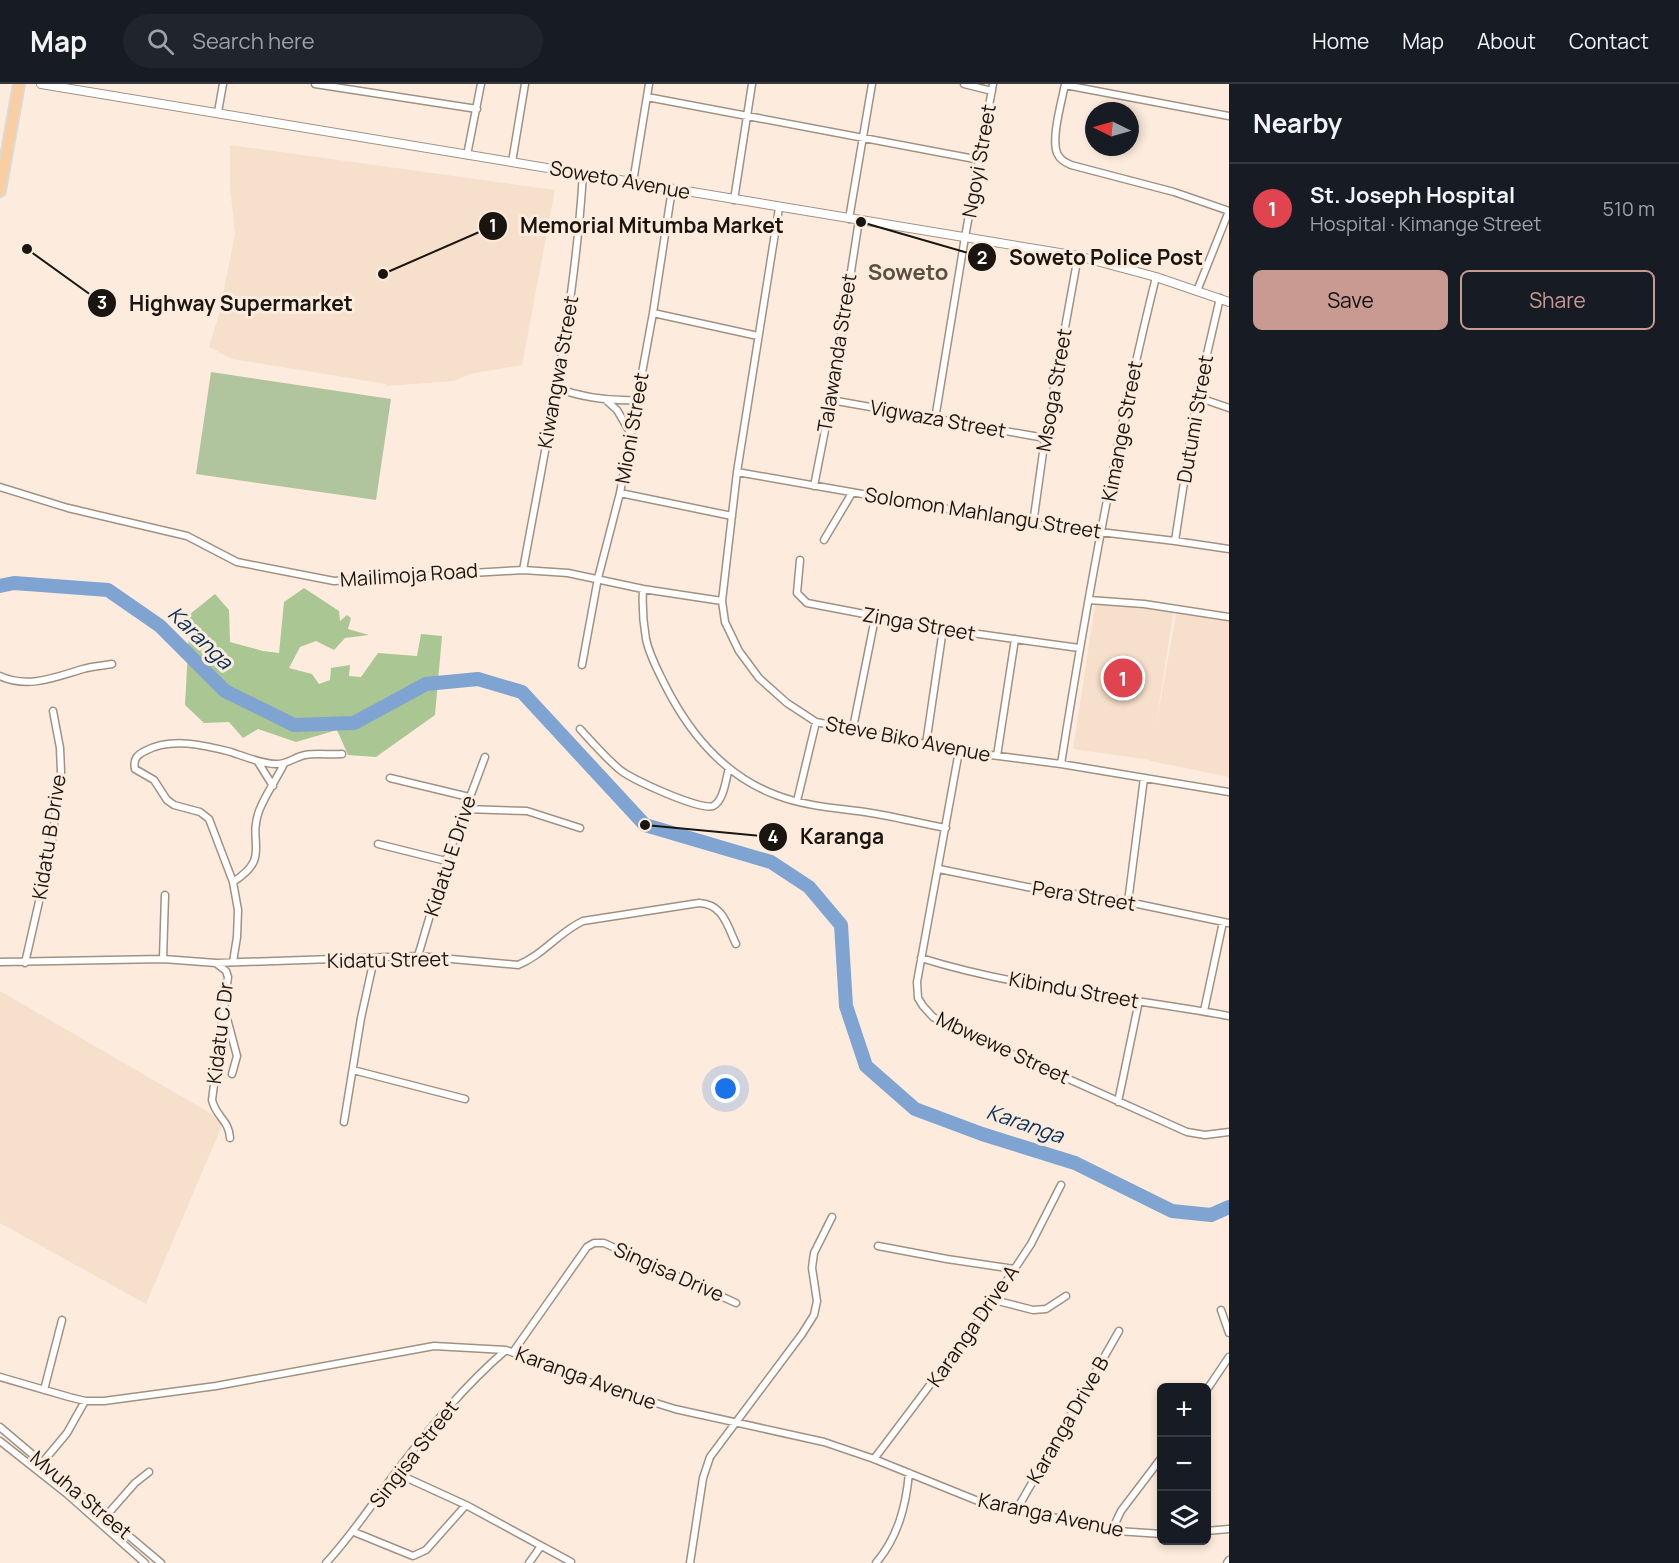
<!DOCTYPE html>
<html lang="en">
<head>
<meta charset="utf-8">
<style>
  :root { --surface:#171b24; --page:#20242c; --text:#f1f3f6; --muted:#9ea1a6; --line:#363941; --accent:#c89a92 }
  body { margin:0; font-family:Manrope,sans-serif; background:var(--page); color:var(--text) }
  .controls { position:absolute; right:18px; bottom:18px; display:grid; overflow:hidden; border-radius:9px; box-shadow:0 3px 9px #0003 }
  .controls button { width:54px; height:54px; display:grid; place-items:center; padding:0; border:0; border-bottom:2px solid var(--line); background:var(--surface); color:var(--text); font:30px sans-serif }
  .compass { position:absolute; left:1085px; top:18px; width:54px; height:54px; border-radius:50%; background:var(--surface); box-shadow:0 3px 9px #0003; rotate:275deg }
  .you { position:absolute; left:726px; top:1005px; width:21px; height:21px; margin:-15px; border:4px solid #fff; border-radius:50%; background:#1a73e8; box-shadow:0 0 0 9px #1a73e833 }
  .badge { display:grid; place-items:center; width:39px; height:39px; border-radius:50%; background:var(--accent); color:#fff; font-size:20px; font-weight:700 }
  .pin { position:absolute; translate:-50% -50%; border:3px solid #fff; box-shadow:0 2px 6px #0006 }
  .list { margin:0; padding:0; list-style:none }
  h2 { display:flex; justify-content:space-between; align-items:center; height:78px; margin:0; padding:0 24px; font-size:26px }
  h2 small { font-size:20px; font-weight:400; color:var(--muted) }
  .list li { display:grid; grid-template-columns:39px 1fr auto; gap:18px; align-items:center; box-sizing:border-box; height:90px; padding:0 24px; border-top:2px solid var(--line) }
  .list b { display:block; font-size:22px; white-space:nowrap }
  .list p { margin:0; font-size:20px; white-space:nowrap; color:var(--muted) }
  .list em { font-size:20px; font-style:normal; color:var(--muted) }
  .actions { display:flex; gap:12px; padding:18px 24px }
  .actions a { flex:1; padding:14px 0; border:2px solid var(--accent); border-radius:9px; text-align:center; font-size:21px; color:var(--accent) }
  .actions .main { background:var(--accent); color:#111 }
  .icon { flex:none; width:33px; height:33px; fill:none; stroke:currentColor; stroke-width:2; stroke-linecap:round; stroke-linejoin:round }
  .map { position:relative; flex:none; width:1229px; height:1479px; overflow:hidden }
  header { display:flex; align-items:center; gap:36px; box-sizing:border-box; height:84px; padding:0 30px; background:var(--surface); border-bottom:2px solid var(--line) }
  header strong { font-size:28px }
  nav { display:flex; gap:33px; margin-inline-start:auto; font-size:21px }
  .search { width:420px; height:54px; background:var(--page); display:flex; align-items:center; gap:15px; box-sizing:border-box; padding:0 21px; border-radius:33px; color:var(--muted); font-size:22px }
  main { display:flex }
  aside { flex:1; background:var(--surface) }
  .map>svg:first-child { display:block }
</style>
</head>
<body>
<header>
<strong>Map</strong>
<div class="search"><svg class="icon" aria-label="search" viewBox="0 0 24 24"><circle cx="10" cy="10" r="6"/><path d="M15 15l6 6"/></svg>Search here</div>
<nav><a>Home</a><a>Map</a><a>About</a><a>Contact</a></nav>
</header>
<main>
<div class="map">
<svg width="1229" height="1479" viewBox="0 0 1229 1479">
  <rect width="100%" height="100%" fill="#fdecdd"/>
  <path fill="#f6e0cb" d="M230 61 555 106 522 281 470 290 454 297 387 302 386 300 232 275 209 263 219 230 235 150 230 103Z
    M1119 514 1174 523 1156 641 1176 530 1229 537V693L1150 677V676L1073 665 1096 515Z
    M0 907 224 1037 146 1220 0 1139Z"/>
  <path fill="#b0c59d" d="M211 288 391 315 376 416 196 390Z"/>
  <path fill="#aac692" d="M304 504 339 527 340 537 347 531 351 534 348 545 369 551 345 554 334 566 316 557 300 563 289 584 312 590 319 600 330 596 331 584 350 581 349 592 361 593 378 569 417 572 421 550 442 552 435 631 376 673 348 671 337 646 296 658 258 645 243 654 229 638 204 639 185 621 190 530 215 510 229 526 230 558 263 567 279 569 284 518Z"/>
  <g fill="none" stroke-linecap="round" stroke-linejoin="round">
    <path stroke="#7fa4d1" stroke-width="14" d="M0 502 14 499 108 506 160 542 225 607 294 641 354 639 426 600 478 595 522 608 645 741 771 778 809 803 841 841 846 922 866 982 915 1025 982 1050 1075 1079 1172 1127 1211 1131 1229 1123"/>
    <defs>
      <path id="minor" d="M315 0 477 25
        M964 0 992 7
        M1065 0C1062 17 1051 53 1057 69 1060 76 1065 78 1071 81L1174 108 1229 127
        M1065 1 1229 32
        M647 13 980 76
        M218 28 223 0
        M467 71 481 0
        M512 78 525 0
        M633 98 649 0
        M734 116 752 0
        M779 124 737 388 722 517 725 538 739 567 759 594 787 619 816 638 959 667 1061 680 1229 708
        M849 135 872 0
        M1197 207 1229 127
        M653 229 758 252
        M557 304C583 314 609 317 637 316
        M1197 313 1229 324
        M831 316 1045 354
        M607 317 617 326 631 350
        M935 335 965 153 993 0
        M737 388 1033 440 1175 457 1229 465
        M814 402 831 316 859 136
        M0 403 68 424 187 452 237 478 334 497 523 486 568 489 643 505 722 517
        M620 409 732 432
        M1033 440 1045 354 1078 172
        M824 456 852 409
        M1175 457 1197 313 1220 214
        M800 476 797 509 807 519 943 545 1079 564
        M523 486C547 354 575 223 583 89
        M643 505C642 522 643 538 646 555 649 570 656 583 663 597 687 646 722 691 776 711 804 722 836 724 865 728 892 732 919 739 946 744
        M1089 516 1144 520 1229 533
        M582 581 598 494 620 409 653 229 672 105
        M0 592C28 605 56 593 83 585 93 582 102 582 112 580
        M853 644 875 534
        M580 645C592 658 605 673 619 685 630 695 701 727 713 722 724 717 726 694 729 684
        M926 660 943 545
        M959 667 917 898 918 914 923 922 933 933 950 942 1187 1048 1205 1051 1229 1048
        M997 672 1015 555
        M258 678 273 702
        M1061 680C1087 517 1116 354 1156 193
        M390 694 469 713
        M797 717 816 638
        M465 725 527 727 580 744
        M378 760 446 777
        M939 785 1027 803 1128 818 1229 839
        M233 798C272 773 247 760 259 727 265 711 276 696 284 680
        M1128 818 1144 694
        M418 872 446 777 485 673
        M921 874C1020 905 1127 913 1229 932
        M163 875 165 811
        M0 878 163 875 216 879 418 872 518 881C543 871 559 848 583 837L699 819C723 820 727 841 736 860
        M233 878 237 853 238 826 233 798 209 735 200 728 174 721 167 716 154 696 135 685C133 675 137 671 145 667 171 653 204 661 231 668 246 673 259 679 275 680 287 681 294 673 305 671 317 669 330 671 342 670
        M25 879 51 765 61 688 60 664 53 627
        M217 880 226 887 228 893 212 1016C216 1033 229 1036 230 1054
        M225 927 237 972 232 990
        M1204 927 1223 838
        M353 986 465 1015
        M1118 1018 1139 917
        M344 1038 361 934 374 875
        M878 1162 947 1175 1014 1185
        M994 1216 1033 1226 1046 1225 1066 1212
        M1221 1226 1229 1249
        M513 1268 587 1163 594 1159H604L736 1219
        M0 1293 69 1313 85 1317H104L216 1302 434 1262 506 1266 589 1298 675 1325 824 1358 874 1375 978 1417 1117 1447 1162 1450
        M44 1306 62 1236
        M1206 1307 1229 1273
        M0 1343 161 1479
        M0 1357 67 1410 145 1479
        M874 1375 994 1216 1031 1160 1061 1101
        M42 1379 67 1349 85 1317
        M396 1389 466 1421 571 1478
        M1017 1425 1119 1247
        M106 1432 135 1399 149 1388
        M1112 1446 1121 1427 1162 1373
        M1206 1447 1229 1445
        M354 1448 413 1472 426 1466 466 1421
        M326 1479C352 1451 373 1419 396 1388 429 1345 465 1301 506 1266
        M529 1479 541 1462
        M690 1479 703 1394 710 1373 802 1250 814 1231 817 1217 812 1184 814 1169 832 1133
        M876 1479C898 1453 906 1422 909 1389
        M1227 1479 1229 1476"/>
      <path id="tertiary" d="M41 0 1078 172 1156 193 1229 218"/>
      <path id="trunk" d="M0 107 19 0"/>
    </defs>
    <use href="#minor" stroke="#a09183" stroke-width="9"/>
    <use href="#tertiary" stroke="#a09183" stroke-width="10"/>
    <use href="#trunk" stroke="#dadad9" stroke-width="14"/>
    <use href="#minor" stroke="#fff" stroke-width="6"/>
    <use href="#tertiary" stroke="#fff" stroke-width="8"/>
    <use href="#trunk" stroke="#f8cea2" stroke-width="10"/>
  </g>
  <g text-anchor="middle" stroke-width="6" stroke-linejoin="round" paint-order="stroke">
    <g font-size="20" fill="#1a150f" stroke="#fdecdd">
      <text transform="translate(979 77) rotate(-80)" y="7">Ngoyi Street</text>
      <text transform="translate(620 96) rotate(10)" y="7">Soweto Avenue</text>
      <text transform="translate(837 269) rotate(-81)" y="7">Talawanda Street</text>
      <text transform="translate(558 288) rotate(-80)" y="7">Kiwangwa Street</text>
      <text transform="translate(1054 306) rotate(-80)" y="7">Msoga Street</text>
      <text transform="translate(938 335) rotate(10)" y="7">Vigwaza Street</text>
      <text transform="translate(1195 335) rotate(-80)" y="7">Dutumi Street</text>
      <text transform="translate(632 344) rotate(-80)" y="7">Mioni Street</text>
      <text transform="translate(1122 347) rotate(-79)" y="7">Kimange Street</text>
      <text transform="translate(983 429) rotate(9)" y="7">Solomon Mahlangu Street</text>
      <text transform="translate(409 491) rotate(-4)" y="7">Mailimoja Road</text>
      <text transform="translate(919 540) rotate(10)" y="7">Zinga Street</text>
      <text transform="translate(908 655) rotate(11)" y="7">Steve Biko Avenue</text>
      <text transform="translate(49 753) rotate(-81)" y="7">Kidatu B Drive</text>
      <text transform="translate(450 772) rotate(-72)" y="7">Kidatu E Drive</text>
      <text transform="translate(1084 812) rotate(9)" y="7">Pera Street</text>
      <text transform="translate(388 876) rotate(-1)" y="7">Kidatu Street</text>
      <text transform="translate(1074 906) rotate(10)" y="7">Kibindu Street</text>
      <text transform="translate(220 949) rotate(-83)" y="7">Kidatu C Dr</text>
      <text transform="translate(1003 964) rotate(25)" y="7">Mbwewe Street</text>
      <text transform="translate(669 1188) rotate(24)" y="7">Singisa Drive</text>
      <text transform="translate(973 1242) rotate(-55)" y="7">Karanga Drive A</text>
      <text transform="translate(586 1294) rotate(20)" y="7">Karanga Avenue</text>
      <text transform="translate(1068 1336) rotate(-60)" y="7">Karanga Drive B</text>
      <text transform="translate(414 1370) rotate(-52)" y="7">Singisa Street</text>
      <text transform="translate(81 1411) rotate(40)" y="7">Mvuha Street</text>
      <text transform="translate(1051 1431) rotate(12)" y="7">Karanga Avenue</text>
    </g>
    <g font-size="21" font-style="italic" fill="#08305a" stroke="#fdecdd">
      <text transform="translate(200 554) rotate(44)" y="7">Karanga</text>
      <text transform="translate(1025 1040) rotate(19)" y="7">Karanga</text>
    </g>
    <g font-size="22" font-weight="bold" fill="#5c4e42" stroke="#fdecdd">
      <text x="908" y="196">Soweto</text>
    </g>
  </g>
  <path fill="none" stroke="#1a150f" stroke-width="2" d="M383 190L493 142M861 138L982 173M27 165L102 219M645 741L773 753"/>
  <g fill="#1a150f" stroke="#fdecdd" stroke-width="2">
    <circle cx="383" cy="190" r="6"/>
    <circle cx="861" cy="138" r="6"/>
    <circle cx="27" cy="165" r="6"/>
    <circle cx="645" cy="741" r="6"/>
    <circle cx="493" cy="142" r="15"/>
    <circle cx="982" cy="173" r="15"/>
    <circle cx="102" cy="219" r="15"/>
    <circle cx="773" cy="753" r="15"/>
  </g>
  <g font-size="18" text-anchor="middle" font-weight="bold" fill="#fff">
    <text x="493" y="148">1</text>
    <text x="982" y="180">2</text>
    <text x="102" y="225">3</text>
    <text x="773" y="759">4</text>
  </g>
  <g font-size="21" text-anchor="middle" font-weight="bold" fill="#1a150f" stroke="#fdecdd" stroke-width="6" stroke-linejoin="round" paint-order="stroke">
    <text x="652" y="149">Memorial Mitumba Market</text>
    <text x="1106" y="181">Soweto Police Post</text>
    <text x="241" y="227">Highway Supermarket</text>
    <text x="842" y="760">Karanga</text>
  </g>
</svg>
<div class="controls">
<button>+</button>
<button>−</button>
<button><svg class="icon" aria-label="layers" viewBox="0 0 24 24"><path d="M12 4l9 5-9 5-9-5zM3 14l9 5 9-5"/></svg></button>
</div>
<svg class="compass" viewBox="-18 -18 36 36"><path d="M0-13l5 13h-10z" fill="#e53935"/><path d="M0 13l5-13h-10z" fill="#9ea1a6"/></svg>
<div class="you"></div>
<div class="pin badge" style="left:1123px;top:594px;background:#e0444e">1</div>
</div>
<aside>
<h2>Nearby<small></small></h2>
<ul class="list">
<li><span class="badge" style="background:#e0444e">1</span><div><b>St. Joseph Hospital</b><p>Hospital · Kimange Street</p></div><em>510 m</em></li>
</ul>
<div class="actions"><a class="main">Save</a><a>Share</a></div>
</aside>
</main>
</body>
</html>
